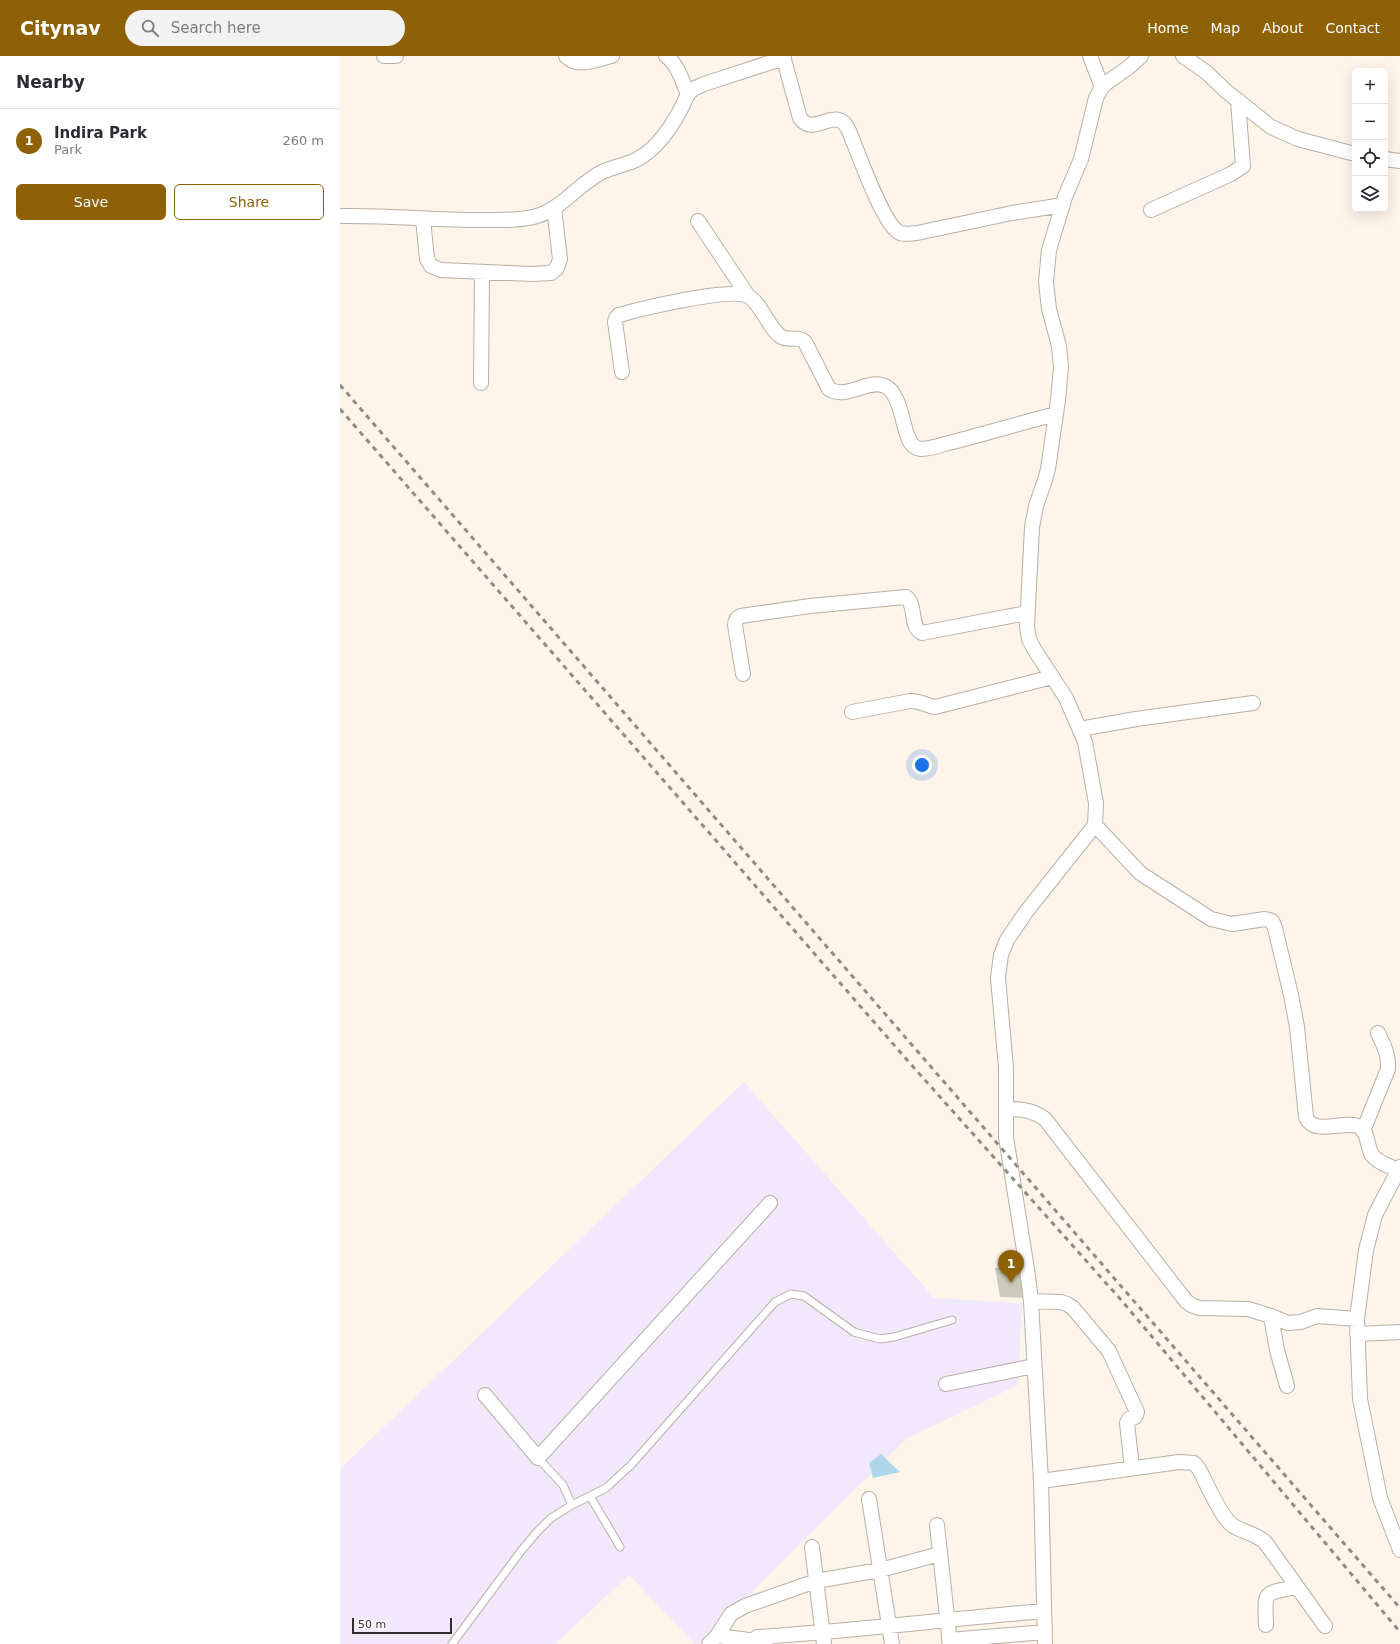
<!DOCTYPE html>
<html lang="en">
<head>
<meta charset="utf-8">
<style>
  :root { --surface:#fff; --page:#f2f2f3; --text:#2b2b33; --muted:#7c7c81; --line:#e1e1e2; --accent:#8e6107 }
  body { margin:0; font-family:"DejaVu Sans",sans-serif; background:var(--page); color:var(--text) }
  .controls { position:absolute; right:12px; top:12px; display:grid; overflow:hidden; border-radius:6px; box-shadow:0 4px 16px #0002 }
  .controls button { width:36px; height:36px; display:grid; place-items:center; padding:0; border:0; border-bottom:1px solid var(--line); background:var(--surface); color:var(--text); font:20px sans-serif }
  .scale { position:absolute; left:12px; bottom:10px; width:100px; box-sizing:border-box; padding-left:4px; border:2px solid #322e2b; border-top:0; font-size:11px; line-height:14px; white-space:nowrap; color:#322e2b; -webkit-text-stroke:3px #fff; paint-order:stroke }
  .you { position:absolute; left:582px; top:709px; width:14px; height:14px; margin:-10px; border:3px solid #fff; border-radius:50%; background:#1a73e8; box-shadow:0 0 0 6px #1a73e833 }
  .badge { display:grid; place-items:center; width:26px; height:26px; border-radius:50%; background:var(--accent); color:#fff; font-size:13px; font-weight:700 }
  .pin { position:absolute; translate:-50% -33px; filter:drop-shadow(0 1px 2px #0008) }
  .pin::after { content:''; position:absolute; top:21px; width:14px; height:12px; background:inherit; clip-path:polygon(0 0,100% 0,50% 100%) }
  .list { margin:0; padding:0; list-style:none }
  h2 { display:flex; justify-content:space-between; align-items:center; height:52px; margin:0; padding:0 16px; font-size:17px }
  h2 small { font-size:13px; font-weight:400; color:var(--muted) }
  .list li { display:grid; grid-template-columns:26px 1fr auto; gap:12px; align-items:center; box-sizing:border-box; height:64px; padding:0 16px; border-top:1px solid var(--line) }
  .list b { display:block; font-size:15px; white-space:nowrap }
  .list p { margin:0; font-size:13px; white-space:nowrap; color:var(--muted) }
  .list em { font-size:13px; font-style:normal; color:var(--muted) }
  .actions { display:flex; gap:8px; padding:12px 16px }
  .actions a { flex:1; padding:9px 0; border:1px solid var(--accent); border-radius:6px; text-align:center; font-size:14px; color:var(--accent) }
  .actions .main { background:var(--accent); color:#fff }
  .icon { flex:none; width:22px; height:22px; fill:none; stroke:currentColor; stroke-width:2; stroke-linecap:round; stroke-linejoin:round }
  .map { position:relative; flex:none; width:1060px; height:1588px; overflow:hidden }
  header { display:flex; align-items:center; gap:24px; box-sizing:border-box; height:56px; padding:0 20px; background:var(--accent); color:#fff }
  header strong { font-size:19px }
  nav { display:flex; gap:22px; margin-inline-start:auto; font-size:14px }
  .search { width:280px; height:36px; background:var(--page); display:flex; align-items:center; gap:10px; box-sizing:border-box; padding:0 14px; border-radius:22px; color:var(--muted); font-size:15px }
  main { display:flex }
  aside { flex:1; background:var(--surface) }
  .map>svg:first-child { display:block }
</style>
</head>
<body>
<header>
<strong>Citynav</strong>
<div class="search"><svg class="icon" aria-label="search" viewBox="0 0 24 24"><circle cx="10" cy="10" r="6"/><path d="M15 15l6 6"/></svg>Search here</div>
<nav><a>Home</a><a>Map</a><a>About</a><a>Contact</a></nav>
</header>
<main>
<aside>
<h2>Nearby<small></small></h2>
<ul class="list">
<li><span class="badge">1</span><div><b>Indira Park</b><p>Park</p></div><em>260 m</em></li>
</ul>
<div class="actions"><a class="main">Save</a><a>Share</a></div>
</aside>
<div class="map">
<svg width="1060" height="1588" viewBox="0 0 1060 1588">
  <rect width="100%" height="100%" fill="#fef4ea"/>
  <path fill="#f1e8fd" d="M404 1026 594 1242 682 1247 678 1329 566 1383 359 1588H355L289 1519 215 1588H0V1413Z"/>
  <path fill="#cccdb8" d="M655 1212H682L687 1242 660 1241Z"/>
  <path fill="#b0d7e9" d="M541 1398 560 1416 533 1422 529 1407Z"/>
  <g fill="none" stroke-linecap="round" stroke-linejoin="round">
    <defs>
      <path id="service" d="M198 1402 223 1429 232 1449
        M250 1440 280 1491
        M112 1588 181 1495 197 1476 211 1462 232 1449 266 1432 291 1409 435 1246 451 1238 464 1240 514 1276 540 1283 554 1281 612 1264"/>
      <path id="minor" d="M44 0H56
        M226 0C237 13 258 3 272 0
        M326 0C338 8 342 25 348 38
        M443 0 460 62C473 80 490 55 504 67 506 69 508 73 509 75 518 96 541 163 557 175 563 180 570 177 577 177L672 157 723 149
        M750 0 762 31
        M843 0 866 16 886 35 931 71 958 83 1015 98
        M1045 103 1060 105
        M811 154 891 118 903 110 898 45
        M0 160C46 159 93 164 140 164 158 164 179 165 197 160 223 152 238 128 262 116 273 111 285 109 296 104 321 91 337 63 348 38L353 33 364 28 444 2
        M83 163 87 203 91 210 101 214 193 218 211 217 217 212 220 203 214 152
        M358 165 408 240
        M282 316 275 266 276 262 279 259C300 253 390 231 408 240 421 247 428 271 440 280 448 286 457 279 465 286L489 333C507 344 529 322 545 330 560 337 562 367 568 381 570 387 574 392 581 393 591 393 603 388 613 386 647 377 681 367 716 358
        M141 327 142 216
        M403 618 395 569C395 564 396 562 401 560L470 550 566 541C577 549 569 571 582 577L687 557
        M512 656 570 645C580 644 586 650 595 651L712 621
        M740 673 796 663 913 647
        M755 769 800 817 871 863 892 868 925 863 932 865 935 872 951 939 957 971 966 1061C974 1081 1006 1063 1020 1071 1028 1075 1027 1091 1032 1099 1038 1107 1050 1110 1058 1114
        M667 1053C681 1053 693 1054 705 1063L846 1245 851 1249 859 1252 908 1253 931 1260 948 1267 961 1266 977 1260 1017 1263
        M1023 1075 1048 1013C1049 999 1044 990 1038 977
        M1060 1111 1035 1159 1026 1194 1017 1263 1020 1343 1040 1442 1060 1494
        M691 1245 721 1246 727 1248 733 1252 769 1295 797 1356 795 1361 789 1363 787 1367 792 1412
        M931 1260 937 1294 947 1330
        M1017 1278 1060 1276
        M606 1328 694 1310
        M145 1339 198 1402 430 1147
        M701 1425 839 1406 854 1407 859 1413C866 1426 881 1461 892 1469 902 1476 915 1477 925 1486L985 1570
        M529 1443 552 1588
        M597 1469 610 1588
        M472 1491 484 1588
        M926 1569C925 1534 922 1538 957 1531
        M377 1580 426 1586
        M417 1581C513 1575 608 1563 704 1555
        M609 1584 705 1576
        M369 1588 377 1580 391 1558 405 1550 476 1525 540 1514 600 1498
        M705 1588 701 1425 691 1245 687 1213 666 1081V1012L658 922 661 899 667 884 686 856 755 769 756 747 745 686 726 642 694 593 689 583 687 571 692 471 696 450 705 424 708 413 718 344 721 311 719 290 709 253 706 226 709 194 725 141 741 103 756 42 762 31 769 25 789 11 801 0"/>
    </defs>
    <use href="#service" stroke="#b9afa5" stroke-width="9"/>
    <use href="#minor" stroke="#b9afa5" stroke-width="16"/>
    <use href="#service" stroke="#fff" stroke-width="7"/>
    <use href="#minor" stroke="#fff" stroke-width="14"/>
    <path stroke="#928b85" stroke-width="3" stroke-dasharray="5 5" stroke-linecap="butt" d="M0 329 1060 1552
      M0 353 568 1005 782 1245 1060 1576"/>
  </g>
</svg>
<div class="controls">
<button>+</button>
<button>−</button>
<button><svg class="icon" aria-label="locate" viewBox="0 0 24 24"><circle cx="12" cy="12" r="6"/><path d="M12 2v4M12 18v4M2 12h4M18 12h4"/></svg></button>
<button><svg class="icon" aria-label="layers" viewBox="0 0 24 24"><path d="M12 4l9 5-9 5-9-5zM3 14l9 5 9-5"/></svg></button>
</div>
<div class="scale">50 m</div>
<div class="you"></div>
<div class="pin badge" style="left:671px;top:1227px">1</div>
</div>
</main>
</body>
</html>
